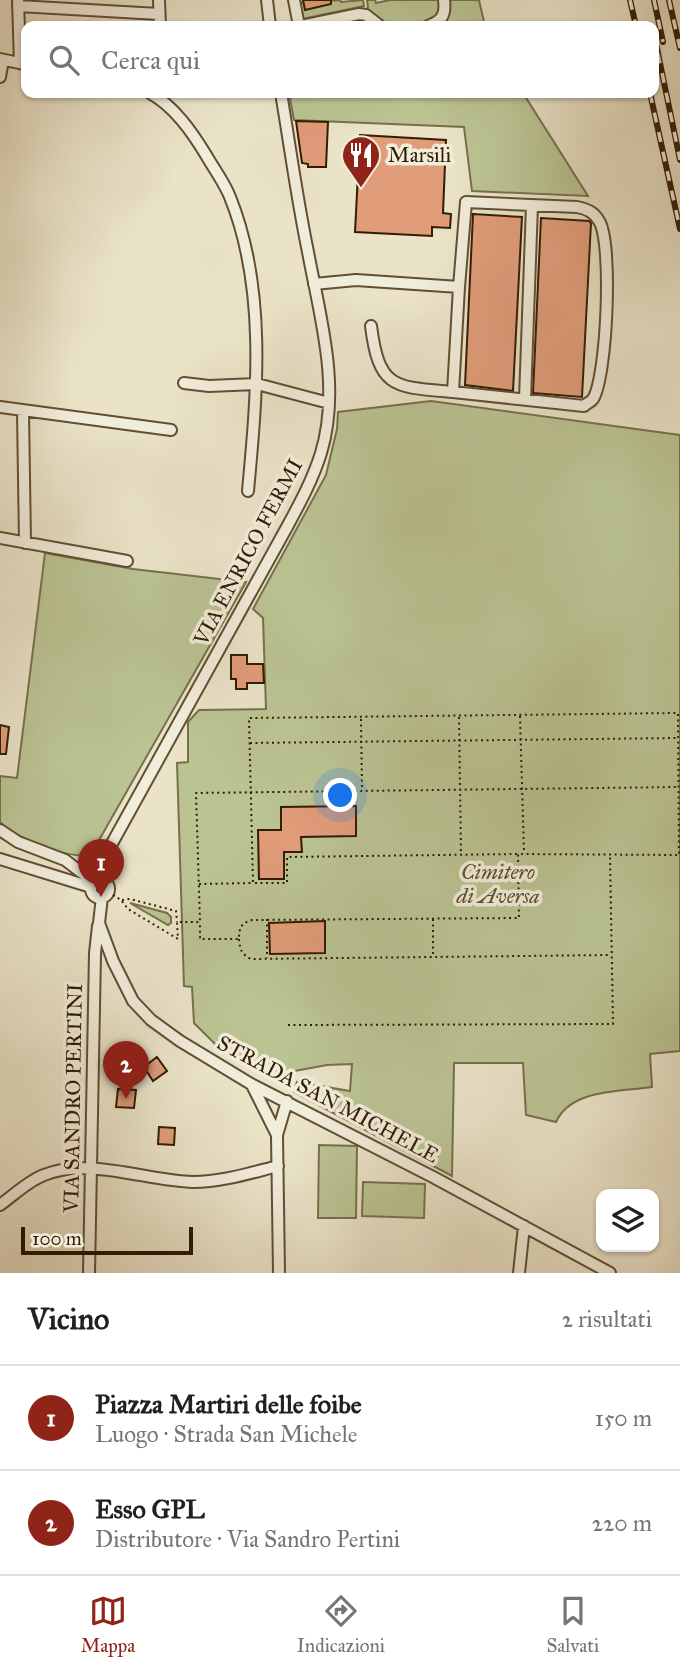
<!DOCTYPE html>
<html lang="it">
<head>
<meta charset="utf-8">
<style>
  :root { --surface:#fff; --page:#f2f2f2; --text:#202124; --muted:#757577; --line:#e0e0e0; --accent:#8f2418 }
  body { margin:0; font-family:"IM FELL Great Primer",serif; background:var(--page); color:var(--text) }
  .controls { position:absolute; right:21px; bottom:21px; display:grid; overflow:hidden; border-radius:14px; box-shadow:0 2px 5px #0004 }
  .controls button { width:63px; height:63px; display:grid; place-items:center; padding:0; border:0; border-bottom:2px solid var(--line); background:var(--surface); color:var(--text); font:35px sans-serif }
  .scale { position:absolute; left:21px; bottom:18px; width:172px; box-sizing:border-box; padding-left:7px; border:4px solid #331c03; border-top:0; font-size:19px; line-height:24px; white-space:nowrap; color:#331c03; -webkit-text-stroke:5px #f1eddb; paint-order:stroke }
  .you { position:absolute; left:341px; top:796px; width:24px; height:24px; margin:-18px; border:5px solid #fff; border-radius:50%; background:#1a73e8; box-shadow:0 0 0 10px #1a73e833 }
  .badge { display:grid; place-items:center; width:46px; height:46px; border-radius:50%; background:var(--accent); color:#fff; font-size:23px; font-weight:700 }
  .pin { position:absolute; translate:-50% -58px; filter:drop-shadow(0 2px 4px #0008) }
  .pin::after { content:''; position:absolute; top:37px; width:24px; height:21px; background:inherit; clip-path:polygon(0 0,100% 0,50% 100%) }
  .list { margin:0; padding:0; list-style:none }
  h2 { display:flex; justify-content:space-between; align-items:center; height:91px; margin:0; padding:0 28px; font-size:30px }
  h2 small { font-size:23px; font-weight:400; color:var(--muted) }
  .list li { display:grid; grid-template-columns:46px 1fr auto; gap:21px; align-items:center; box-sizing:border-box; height:105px; padding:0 28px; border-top:2px solid var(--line) }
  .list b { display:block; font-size:26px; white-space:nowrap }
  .list p { margin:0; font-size:23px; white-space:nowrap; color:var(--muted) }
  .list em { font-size:23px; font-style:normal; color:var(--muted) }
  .icon { flex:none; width:38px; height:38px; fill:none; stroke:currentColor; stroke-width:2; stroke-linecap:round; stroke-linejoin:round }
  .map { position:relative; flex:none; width:680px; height:1273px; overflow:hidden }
  .search { position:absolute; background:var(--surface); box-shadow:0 2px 5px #0004; left:21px; right:21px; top:21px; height:77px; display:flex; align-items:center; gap:18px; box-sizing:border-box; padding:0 24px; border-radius:14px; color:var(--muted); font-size:26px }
  .sheet { height:301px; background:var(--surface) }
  nav { display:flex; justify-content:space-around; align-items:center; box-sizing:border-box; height:98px; border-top:2px solid var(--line); background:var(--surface); font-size:19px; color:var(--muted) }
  nav a { display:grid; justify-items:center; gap:4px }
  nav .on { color:var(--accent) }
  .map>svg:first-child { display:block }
</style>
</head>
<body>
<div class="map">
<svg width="680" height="1273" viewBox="0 0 680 1273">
  <rect width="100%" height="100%" fill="#eae3c8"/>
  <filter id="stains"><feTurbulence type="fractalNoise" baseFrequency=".00286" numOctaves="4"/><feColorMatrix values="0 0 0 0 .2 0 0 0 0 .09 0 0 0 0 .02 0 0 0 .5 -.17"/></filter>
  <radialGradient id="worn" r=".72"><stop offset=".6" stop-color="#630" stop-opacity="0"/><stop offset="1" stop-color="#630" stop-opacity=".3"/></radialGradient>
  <path fill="#bbc393" stroke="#77704b" stroke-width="2" d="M300 0 301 3 340 0 341 2 363 0 364 6 302 19 299 1Z
    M367 0H375L376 3 390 0H442L441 16C426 24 402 31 385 26 378 24 371 17 365 13L368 7Z
    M446 0H479L485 26H434Z
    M289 93H523L588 196 472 191 464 127 294 120Z
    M431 401 680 435V1051L650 1054 652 1087C620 1092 571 1089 556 1122L526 1115 523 1063H454L452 1176 294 1092 297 1082 350 1091 352 1064 327 1065 273 1075 221 1050 194 1023 192 987 184 986 177 763 188 762V722L199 710 266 709 263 618 253 609 326 475 337 429 338 412Z
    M45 553 133 569 246 582 90 856C64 857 18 840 0 822V776L17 778Z
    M130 903 167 913 171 917V923L168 925Z
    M319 1145 357 1146 356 1218H318Z
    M363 1182 425 1184 424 1218 362 1216Z"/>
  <path fill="#e19c7a" stroke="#331c03" stroke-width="2" d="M303 0H331V4L305 10Z
    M296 121 328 122 326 167H308V164L302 163Z
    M360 135 446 140 443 213 451 214 450 228 432 227V236L355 232Z
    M473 214 522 217 513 391 465 385Z
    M541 218 589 221 591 223 582 397 533 393Z
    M231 655H247V664H263L264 683H247V689H236V679H231Z
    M0 725 9 727 6 754H0Z
    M356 806V836L301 837 302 852H284V879H259L258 830H281V807Z
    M325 921V953L270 954 269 923Z
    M157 1057 167 1071 153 1081 144 1067Z
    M118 1089 136 1090 134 1108 116 1107Z
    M159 1127 175 1128 174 1145 158 1144Z"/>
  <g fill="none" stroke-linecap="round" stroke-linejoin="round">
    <defs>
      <path id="minor" d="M18 0 20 63
        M159 0 160 26
        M267 0 270 26
        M294 0 299 26
        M18 6 159 14
        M301 26 359 14 366 15 380 26
        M428 26C442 21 446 15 444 0
        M0 59 24 64
        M0 77 3 60
        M150 93C174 106 192 132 206 155 214 169 224 182 230 197 267 289 257 394 248 491
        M314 284 356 280 459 287 453 392 584 406C587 403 591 402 593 399 607 377 613 242 599 221 594 212 587 209 577 207L466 202 459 287
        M371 326C379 389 394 387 453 392
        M184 383 209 386 257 384 329 403
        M525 399 532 205
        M0 407 171 430
        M23 411 25 543
        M0 538 127 561
        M0 830 18 842 65 860 94 882
        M0 859 91 887
        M100 880 105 856 287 527C300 503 313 479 321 453 341 387 320 317 308 252 297 199 290 146 281 93
        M91 889a9 9 0 1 1 18 0a9 9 0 1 1-18 0Z
        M102 897 99 923 113 961 133 1001 151 1020 180 1041 251 1084 433 1177 610 1273
        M252 1085 277 1135
        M0 1205C14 1195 28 1181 44 1175 89 1157 147 1181 193 1182 222 1182 250 1173 278 1166
        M89 1273 95 953 98 926
        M279 1273 277 1135 287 1101
        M519 1273 524 1226"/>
    </defs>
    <use href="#minor" stroke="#614e34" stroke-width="14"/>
    <path stroke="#331c03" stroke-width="2" stroke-dasharray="2 3.5" stroke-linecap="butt" d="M520 716 524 853
      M459 717 461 854
      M361 719 362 790
      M250 743 677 738
      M255 883H287V857L517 854
      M199 884 253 883 249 718 678 713 679 855 518 854 519 918 252 920C241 923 239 928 239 939H200V922
      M113 895 121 900 128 909 178 939 177 922H200L196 793 677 787
      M122 900 130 899 176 911 177 922
      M267 919V958
      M433 919V956
      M239 939C240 949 241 954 251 959L611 955
      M288 1025 613 1024 610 855"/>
    <use href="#minor" stroke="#f1eddb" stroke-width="10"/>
    <defs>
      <path id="rail" d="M630 0 636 26
        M654 0 663 42
        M669 0 680 48
        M654 34 680 160
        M650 93 680 229"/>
    </defs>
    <use href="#rail" stroke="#331c03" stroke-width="6"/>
    <use href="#rail" stroke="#f1eddb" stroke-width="3.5" stroke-dasharray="10" stroke-linecap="butt"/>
  </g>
  <defs>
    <symbol id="restaurant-pin" viewBox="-11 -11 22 30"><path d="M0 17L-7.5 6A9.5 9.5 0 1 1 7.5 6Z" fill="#8f2418" stroke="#f1eddb"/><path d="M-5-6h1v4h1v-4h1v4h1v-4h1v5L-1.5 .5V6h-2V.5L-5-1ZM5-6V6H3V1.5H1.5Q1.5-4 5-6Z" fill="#fff"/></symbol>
  </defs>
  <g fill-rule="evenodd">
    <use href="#restaurant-pin" x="339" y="133" width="44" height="60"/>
  </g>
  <g text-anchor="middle" stroke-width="7" stroke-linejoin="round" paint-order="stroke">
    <g font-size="21" fill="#331c03" stroke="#f1eddb" text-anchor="start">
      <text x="388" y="162">Marsili</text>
    </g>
    <g font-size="21" fill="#331c03" stroke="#f1eddb">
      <text transform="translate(248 552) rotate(-62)" y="7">VIA ENRICO FERMI</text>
      <text transform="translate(73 1098) rotate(-89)" y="7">VIA SANDRO PERTINI</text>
      <text transform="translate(328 1099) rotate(28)" y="7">STRADA SAN MICHELE</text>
    </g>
    <g font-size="21" font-style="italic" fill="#5c4e2e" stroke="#f1eddb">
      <text x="498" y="879">Cimitero<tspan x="498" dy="24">di Aversa</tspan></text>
    </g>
  </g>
  <rect width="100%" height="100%" filter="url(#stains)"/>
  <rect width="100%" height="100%" fill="url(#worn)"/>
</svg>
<div class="controls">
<button><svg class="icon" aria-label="layers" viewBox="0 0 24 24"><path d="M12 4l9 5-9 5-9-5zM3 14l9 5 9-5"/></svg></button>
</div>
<div class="scale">100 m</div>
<div class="you"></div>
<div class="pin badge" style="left:101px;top:897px">1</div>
<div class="pin badge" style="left:126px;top:1099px">2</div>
<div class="search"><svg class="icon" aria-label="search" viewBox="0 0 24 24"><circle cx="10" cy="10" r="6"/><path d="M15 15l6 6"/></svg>Cerca qui</div>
</div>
<section class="sheet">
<h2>Vicino<small>2 risultati</small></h2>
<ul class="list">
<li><span class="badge">1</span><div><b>Piazza Martiri delle foibe</b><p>Luogo · Strada San Michele</p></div><em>150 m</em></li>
<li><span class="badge">2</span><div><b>Esso GPL</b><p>Distributore · Via Sandro Pertini</p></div><em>220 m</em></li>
</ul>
</section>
<nav>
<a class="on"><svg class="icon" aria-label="map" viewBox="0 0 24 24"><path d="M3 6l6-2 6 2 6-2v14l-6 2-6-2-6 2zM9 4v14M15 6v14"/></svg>Mappa</a>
<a><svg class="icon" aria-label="directions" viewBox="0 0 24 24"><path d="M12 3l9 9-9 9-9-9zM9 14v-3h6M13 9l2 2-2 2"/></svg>Indicazioni</a>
<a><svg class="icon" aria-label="saved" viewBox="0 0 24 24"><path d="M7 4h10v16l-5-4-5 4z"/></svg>Salvati</a>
</nav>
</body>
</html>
